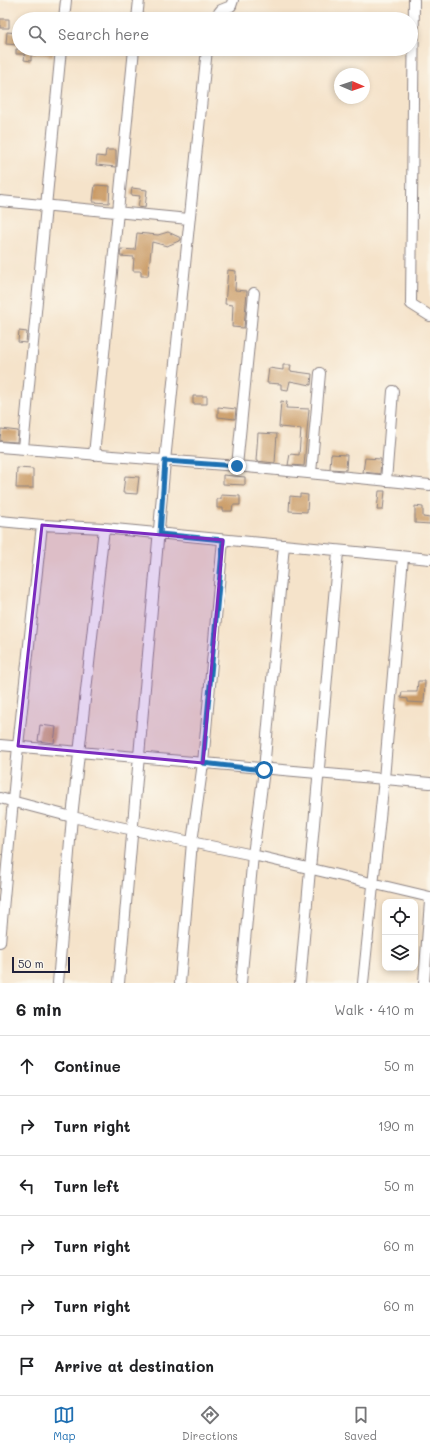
<!DOCTYPE html>
<html lang="en">
<head>
<meta charset="utf-8">
<style>
  :root { --surface:#fff; --page:#f6f6f6; --text:#202124; --muted:#757577; --line:#e0e0e0; --accent:#1f6fb2 }
  body { margin:0; font-family:Mali,sans-serif; background:var(--page); color:var(--text) }
  .controls { position:absolute; right:12px; bottom:12px; display:grid; overflow:hidden; border-radius:8px; box-shadow:0 2px 6px #0003 }
  .controls button { width:36px; height:36px; display:grid; place-items:center; padding:0; border:0; border-bottom:1px solid var(--line); background:var(--surface); color:var(--text); font:20px sans-serif }
  .compass { position:absolute; left:334px; top:68px; width:36px; height:36px; border-radius:50%; background:var(--surface); box-shadow:0 2px 6px #0003; rotate:92deg }
  .scale { position:absolute; left:12px; bottom:10px; width:58px; box-sizing:border-box; padding-left:4px; border:2px solid #22223b; border-top:0; font-size:11px; line-height:14px; white-space:nowrap; color:#22223b; -webkit-text-stroke:3px #fbf7ec; paint-order:stroke }
  .stop { position:absolute; width:12px; height:12px; margin:-9px; border:3px solid #1f6fb2; border-radius:50%; background:#fff }
  .stop.end { background:#1f6fb2; border-color:#fff; box-shadow:0 1px 4px #0008 }
  .list { margin:0; padding:0; list-style:none }
  h2 { display:flex; justify-content:space-between; align-items:center; height:52px; margin:0; padding:0 16px; font-size:17px }
  h2 small { font-size:13px; font-weight:400; color:var(--muted) }
  .list li { display:grid; grid-template-columns:26px 1fr auto; gap:12px; align-items:center; box-sizing:border-box; height:60px; padding:0 16px; border-top:1px solid var(--line) }
  .list b { display:block; font-size:15px; white-space:nowrap }
  .list em { font-size:13px; font-style:normal; color:var(--muted) }
  .icon { flex:none; width:22px; height:22px; fill:none; stroke:currentColor; stroke-width:2; stroke-linecap:round; stroke-linejoin:round }
  .map { position:relative; flex:none; width:430px; height:983px; overflow:hidden }
  .search { position:absolute; background:var(--surface); box-shadow:0 2px 6px #0003; left:12px; right:12px; top:12px; height:44px; display:flex; align-items:center; gap:10px; box-sizing:border-box; padding:0 14px; border-radius:22px; color:var(--muted); font-size:15px }
  .sheet { height:412px; background:var(--surface) }
  nav { display:flex; justify-content:space-around; align-items:center; box-sizing:border-box; height:56px; border-top:1px solid var(--line); background:var(--surface); font-size:11px; color:var(--muted) }
  nav a { display:grid; justify-items:center; gap:2px }
  nav .on { color:var(--accent) }
  .map>svg:first-child { display:block }
</style>
</head>
<body>
<div class="map">
<svg width="430" height="983" viewBox="0 0 430 983">
  <rect width="100%" height="100%" fill="#fbf7ec"/>
  <filter id="ink" filterUnits="userSpaceOnUse"><feTurbulence type="fractalNoise" baseFrequency=".025" numOctaves="2"/><feDisplacementMap in="SourceGraphic" scale="8" xChannelSelector="R" yChannelSelector="G"/><feConvolveMatrix kernelMatrix="1 2 1 2 8 2 1 2 1" color-interpolation-filters="sRGB"/></filter>
  <filter id="wash" filterUnits="userSpaceOnUse"><feTurbulence type="fractalNoise" baseFrequency=".012" numOctaves="4" result="noise"/><feDisplacementMap in="SourceGraphic" scale="16" xChannelSelector="R" yChannelSelector="G"/><feGaussianBlur stdDeviation="0.9" result="paint"/><feColorMatrix in="noise" values="0 0 0 0 0 0 0 0 0 0 0 0 0 0 0 0 0 1.4 0 .05"/><feComposite in="paint" operator="in"/></filter>
  <g filter="url(#wash)">
    <rect width="100%" height="100%" fill="#f5e3ca"/>
    <g id="blocks">
      <path fill="#ca9b66" d="M0 19H9V28H0Z
        M7 32 19 33V45L6 44Z
        M16 49H54L53 56 31 55V61L24 60 25 54H16Z
        M106 150H116V167L96 165 97 156 105 157Z
        M95 185 110 186 109 203 93 202Z
        M132 188 147 190 145 208 138 207 140 196 131 195Z
        M168 232 181 238V240L167 246 152 242 148 276H141V271H133L134 257 120 256 121 249 135 250 137 233 158 235Z
        M228 270 236 271 235 290 247 291 244 328 232 327 233 305 225 304Z
        M19 331 27 332 26 343 18 342Z
        M283 365H291L290 371 312 374 311 385 290 381 288 390 281 389V384L267 383 269 368 283 370Z
        M193 396H207V404H193Z
        M281 401 287 402 286 408 309 409 304 466 288 465 290 454 299 455 301 429 279 427Z
        M218 407 236 409 235 419 218 417Z
        M1 429 18 431 17 442 0 441Z
        M258 433 277 434 275 463 256 461Z
        M331 454 347 455 346 470 330 469Z
        M365 458 381 459 380 474 363 472Z
        M17 468 33 469V488H16Z
        M223 475 245 477V485L223 484Z
        M125 476 139 477 137 494 123 493Z
        M379 491H385L383 510H377Z
        M300 494 308 495 307 512 289 511 290 496 300 497Z
        M221 495 240 496V505H233L232 511H223V508H217V499H221Z
        M415 506 423 507V517L430 518V524L415 523Z
        M418 681H425L424 703 408 702V699L401 698 402 692H417Z
        M40 725 56 727 54 743 38 741Z"/>
    </g>
  </g>
  <g filter="url(#ink)">
    <use href="#blocks" fill-opacity="0" stroke="#8c8282" stroke-width="1"/>
    <g fill="none" stroke-linecap="round" stroke-linejoin="round">
      <defs>
        <path id="minor" d="M414 0 411 304 430 316
          M64 19 66 0
          M137 19 139 0
          M214 19 221 10 231 6 233 0
          M0 201 189 219
          M0 447 237 466 430 485
          M23 448 61 49
          M94 455 134 49
          M237 466 254 293
          M311 473 320 373
          M386 481 393 391
          M0 521 42 525 104 528 430 559
          M0 745 430 783
          M0 798 72 817 253 855 430 897
          M0 942 18 746 42 525
          M58 983 72 817 104 528
          M119 983 165 461 207 49
          M180 983 192 842 203 763 223 540
          M241 983 253 855 264 770 284 545
          M300 983 338 552
          M363 983 384 779 403 557
          M424 983 430 901"/>
      </defs>
      <use href="#minor" stroke="#8c8282" stroke-width="12"/>
      <use href="#minor" stroke="#fff" stroke-width="10"/>
    </g>
  </g>
  <g fill="none" stroke-linecap="round" stroke-linejoin="round" filter="url(#ink)">
    <path stroke="#1f6fb2" stroke-width="5" d="M237 466 165 461 160 534 223 540 203 763 264 770"/>
  </g>
  <path fill="#7b2cbf" fill-opacity="0.2" stroke="#7b2cbf" stroke-width="3" stroke-linejoin="round" d="M42 525 223 540 203 763 18 746Z"/>
</svg>
<div class="controls">
<button><svg class="icon" aria-label="locate" viewBox="0 0 24 24"><circle cx="12" cy="12" r="6"/><path d="M12 2v4M12 18v4M2 12h4M18 12h4"/></svg></button>
<button><svg class="icon" aria-label="layers" viewBox="0 0 24 24"><path d="M12 4l9 5-9 5-9-5zM3 14l9 5 9-5"/></svg></button>
</div>
<svg class="compass" viewBox="-18 -18 36 36"><path d="M0-13l5 13h-10z" fill="#e53935"/><path d="M0 13l5-13h-10z" fill="#757577"/></svg>
<div class="scale">50 m</div>
<div class="stop" style="left:264px;top:770px"></div>
<div class="stop end" style="left:237px;top:466px"></div>
<div class="search"><svg class="icon" aria-label="search" viewBox="0 0 24 24"><circle cx="10" cy="10" r="6"/><path d="M15 15l6 6"/></svg>Search here</div>
</div>
<section class="sheet">
<h2>6 min<small>Walk · 410 m</small></h2>
<ul class="list">
<li><svg class="icon" aria-label="ahead" viewBox="0 0 24 24"><path d="M12 20V5M6 11l6-6 6 6"/></svg><div><b>Continue</b></div><em>50 m</em></li>
<li><svg class="icon" aria-label="right" viewBox="0 0 24 24"><path d="M7 20v-9h11M14 6l5 5-5 5"/></svg><div><b>Turn right</b></div><em>190 m</em></li>
<li><svg class="icon" aria-label="left" viewBox="0 0 24 24"><path d="M17 20v-9H6M10 6l-5 5 5 5"/></svg><div><b>Turn left</b></div><em>50 m</em></li>
<li><svg class="icon" aria-label="right" viewBox="0 0 24 24"><path d="M7 20v-9h11M14 6l5 5-5 5"/></svg><div><b>Turn right</b></div><em>60 m</em></li>
<li><svg class="icon" aria-label="right" viewBox="0 0 24 24"><path d="M7 20v-9h11M14 6l5 5-5 5"/></svg><div><b>Turn right</b></div><em>60 m</em></li>
<li><svg class="icon" aria-label="arrive" viewBox="0 0 24 24"><path d="M6 21V4h12l-3 4 3 4H6"/></svg><div><b>Arrive at destination</b></div></li>
</ul>
</section>
<nav>
<a class="on"><svg class="icon" aria-label="map" viewBox="0 0 24 24"><path d="M3 6l6-2 6 2 6-2v14l-6 2-6-2-6 2zM9 4v14M15 6v14"/></svg>Map</a>
<a><svg class="icon" aria-label="directions" viewBox="0 0 24 24"><path d="M12 3l9 9-9 9-9-9zM9 14v-3h6M13 9l2 2-2 2"/></svg>Directions</a>
<a><svg class="icon" aria-label="saved" viewBox="0 0 24 24"><path d="M7 4h10v16l-5-4-5 4z"/></svg>Saved</a>
</nav>
</body>
</html>
